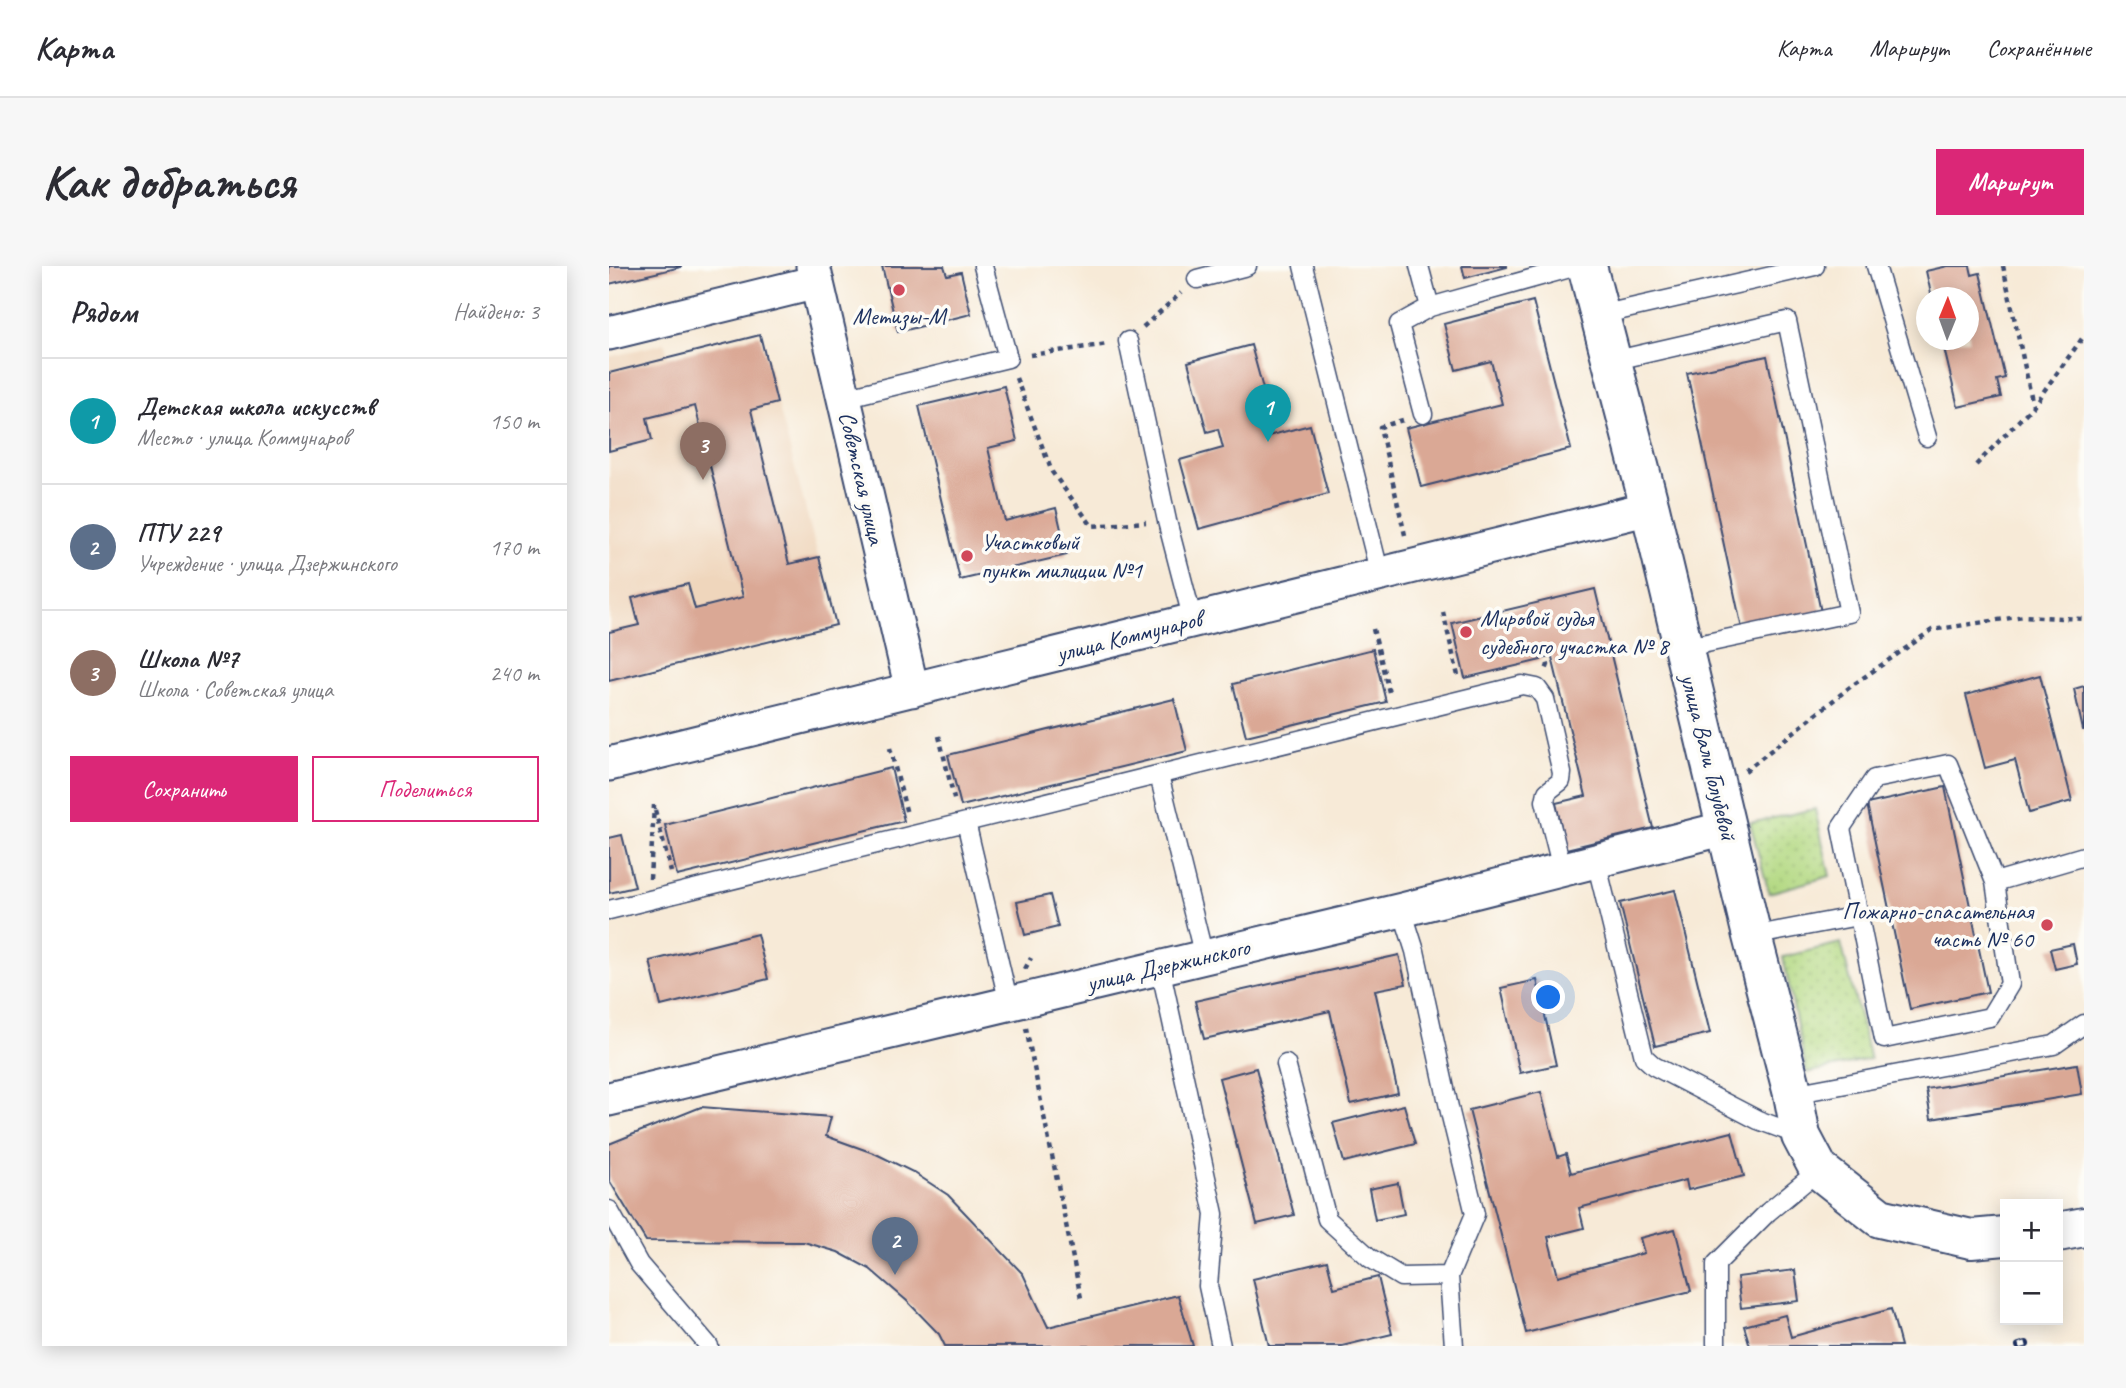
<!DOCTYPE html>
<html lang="ru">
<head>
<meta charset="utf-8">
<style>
  :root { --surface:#fff; --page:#f7f7f7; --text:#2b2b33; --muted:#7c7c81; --line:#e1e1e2; --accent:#db2777 }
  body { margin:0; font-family:Caveat,sans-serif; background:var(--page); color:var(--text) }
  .controls { position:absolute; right:21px; bottom:21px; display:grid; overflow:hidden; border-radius:0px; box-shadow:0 4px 18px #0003 }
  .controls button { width:63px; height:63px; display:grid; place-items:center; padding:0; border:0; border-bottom:2px solid var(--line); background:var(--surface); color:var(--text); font:35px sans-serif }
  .compass { position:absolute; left:1307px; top:21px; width:63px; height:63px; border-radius:50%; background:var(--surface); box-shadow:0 4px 18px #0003; rotate:1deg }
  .you { position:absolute; left:940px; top:732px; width:24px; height:24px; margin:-18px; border:5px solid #fff; border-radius:50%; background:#1a73e8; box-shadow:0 0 0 10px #1a73e833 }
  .badge { display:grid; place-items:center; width:46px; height:46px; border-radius:50%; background:var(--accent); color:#fff; font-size:23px; font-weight:700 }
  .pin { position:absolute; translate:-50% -58px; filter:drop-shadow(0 2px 4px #0008) }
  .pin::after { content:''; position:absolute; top:37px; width:24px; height:21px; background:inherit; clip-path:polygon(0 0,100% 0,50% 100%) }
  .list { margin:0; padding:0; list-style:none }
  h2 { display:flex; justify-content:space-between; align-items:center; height:91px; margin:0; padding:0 28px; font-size:30px }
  h2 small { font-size:23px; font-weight:400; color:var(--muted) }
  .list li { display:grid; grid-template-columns:46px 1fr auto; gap:21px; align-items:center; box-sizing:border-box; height:126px; padding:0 28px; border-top:2px solid var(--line) }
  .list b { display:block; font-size:26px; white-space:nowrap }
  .list p { margin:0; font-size:23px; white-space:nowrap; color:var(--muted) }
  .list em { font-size:23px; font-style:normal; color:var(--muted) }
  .actions { display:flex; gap:14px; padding:21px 28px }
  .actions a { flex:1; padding:16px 0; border:2px solid var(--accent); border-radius:0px; text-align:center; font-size:24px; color:var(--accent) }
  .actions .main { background:var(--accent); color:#fff }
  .map { position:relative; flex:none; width:1475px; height:1080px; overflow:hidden; border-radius:0px }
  header { display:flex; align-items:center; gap:42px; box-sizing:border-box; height:98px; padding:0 35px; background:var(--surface); border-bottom:2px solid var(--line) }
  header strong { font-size:33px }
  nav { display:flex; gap:38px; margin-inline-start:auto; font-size:24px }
  .intro { display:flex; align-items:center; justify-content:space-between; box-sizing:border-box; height:168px; padding:0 42px }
  h1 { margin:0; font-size:49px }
  .button { padding:18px 32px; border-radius:0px; background:var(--accent); color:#fff; font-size:24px; font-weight:700 }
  main { display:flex; gap:42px; padding:0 42px }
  aside { flex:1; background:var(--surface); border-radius:0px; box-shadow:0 4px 18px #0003 }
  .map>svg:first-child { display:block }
</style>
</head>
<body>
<header>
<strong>Карта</strong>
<nav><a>Карта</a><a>Маршрут</a><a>Сохранённые</a></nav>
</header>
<div class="intro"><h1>Как добраться</h1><a class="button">Маршрут</a></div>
<main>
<aside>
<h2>Рядом<small>Найдено: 3</small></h2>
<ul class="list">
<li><span class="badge" style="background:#0f9aa8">1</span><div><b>Детская школа искусств</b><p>Место · улица Коммунаров</p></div><em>150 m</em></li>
<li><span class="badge" style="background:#5c6f8a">2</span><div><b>ПТУ 229</b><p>Учреждение · улица Дзержинского</p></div><em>170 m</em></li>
<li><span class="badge" style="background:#8d6e63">3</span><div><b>Школа №7</b><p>Школа · Советская улица</p></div><em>240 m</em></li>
</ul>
<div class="actions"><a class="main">Сохранить</a><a>Поделиться</a></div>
</aside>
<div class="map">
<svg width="1475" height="1080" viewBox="0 0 1475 1080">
  <defs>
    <pattern id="green-dots" width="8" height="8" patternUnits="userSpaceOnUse" patternTransform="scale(1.75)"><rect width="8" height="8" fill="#b4d983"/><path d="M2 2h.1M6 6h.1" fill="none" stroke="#9abb74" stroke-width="1.8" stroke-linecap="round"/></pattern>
  </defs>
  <rect width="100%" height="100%" fill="#fdfcf7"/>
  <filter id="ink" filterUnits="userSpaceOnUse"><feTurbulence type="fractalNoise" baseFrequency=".0143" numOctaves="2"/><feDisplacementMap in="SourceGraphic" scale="14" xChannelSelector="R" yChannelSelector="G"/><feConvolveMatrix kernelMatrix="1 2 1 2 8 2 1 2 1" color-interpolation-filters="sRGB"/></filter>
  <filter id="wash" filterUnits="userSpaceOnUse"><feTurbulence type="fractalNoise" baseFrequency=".00686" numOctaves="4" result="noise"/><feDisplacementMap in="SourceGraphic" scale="28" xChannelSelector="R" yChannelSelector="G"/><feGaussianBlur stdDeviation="1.57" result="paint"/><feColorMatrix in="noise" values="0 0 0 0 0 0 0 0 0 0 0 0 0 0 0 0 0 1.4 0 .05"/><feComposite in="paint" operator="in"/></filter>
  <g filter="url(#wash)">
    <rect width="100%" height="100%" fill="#f7ead7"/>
    <path fill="#efd6bc" d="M151 69 227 359 0 415V91L56 77 59 92Z"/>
    <path fill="url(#green-dots)" stroke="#688470" stroke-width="2" d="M1206 543 1221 610 1160 627 1141 557Z
      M1232 677 1261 793 1198 807 1174 691Z"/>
    <g id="blocks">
      <path fill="#daa895" d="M0 0H72V1L0 18Z
        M273 0H335L338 9 352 6 362 48 289 66Z
        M853 0H898V1L856 12Z
        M1339 0H1361L1363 9 1371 7 1396 112 1388 114 1392 131 1349 141 1333 74H1360V32H1323L1317 5Z
        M924 35 962 183 812 221 797 162 893 138 882 95 847 104 835 58Z
        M151 69 168 137 142 144 180 298 210 291 227 359 0 415V366L30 359 23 332 79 318 86 343 134 331 86 140 38 152 43 174 0 185V107Z
        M642 79 662 152 655 154 659 170 701 159 719 228 590 263 571 194 614 182 609 163 598 166 579 96Z
        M1158 90 1212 346 1133 363 1078 107Z
        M395 120 408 175 379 182 396 255 447 242 458 289 351 314 310 140Z
        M986 323 1044 562 957 583 947 537 977 530 942 387 931 390 932 394 856 412 843 357Z
        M764 383 777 436 637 470 624 418Z
        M1431 409 1463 535 1420 547 1406 494 1376 502 1357 429Z
        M1475 420V464H1474L1465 423Z
        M565 433 578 485 352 540 339 489Z
        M282 502 295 555 68 610 56 559Z
        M1336 521 1379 726 1301 743 1258 538Z
        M13 569 26 621 0 627V572Z
        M1066 624 1101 767 1046 780 1011 637Z
        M441 629 449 661 416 669 408 636Z
        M148 668 159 713 52 740 41 695Z
        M1464 678 1468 698 1446 703 1441 683Z
        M790 689 797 718 766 724 789 827 742 838 721 745 595 773 586 735Z
        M928 714 947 799 911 807 892 722Z
        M1468 798 1473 828 1322 853 1317 823Z
        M647 802 685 949 648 958 610 812Z
        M932 826 949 891 957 888 962 907 1123 866 1135 910 1079 924 1077 914 970 942 975 962 939 971 949 1010 1035 987 1031 972 1066 963 1082 1025 917 1067 860 844Z
        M795 839 806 878 735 896 724 857Z
        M92 841 222 851 217 870 267 888 304 906 339 929 414 1008 439 1061 569 1029 584 1080H336L330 1068 298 1035 261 1003 229 986 195 976 37 975 0 914V878Z
        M789 917 795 948 766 954 760 923Z
        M718 995 725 1022 769 1011 783 1068 733 1080H660L644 1013Z
        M1186 1004 1190 1035 1132 1042 1128 1011Z
        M1282 1043 1292 1080H1141L1135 1060 1176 1049 1182 1071Z"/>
    </g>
  </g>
  <g filter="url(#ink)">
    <use href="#blocks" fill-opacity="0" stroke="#3c4b70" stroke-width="2"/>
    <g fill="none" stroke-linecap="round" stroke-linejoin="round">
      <defs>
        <path id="lane" d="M694 0 771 309
          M810 0 821 41
          M1267 0 1318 171
          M588 13 638 0
          M991 49 1206 0
          M519 75 558 255 584 355
          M1003 95 1178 55 1240 347 1074 382
          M235 132 399 92 374 0
          M814 148 790 58 821 41 968 0
          M550 509 595 691
          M357 556 400 738
          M987 595 1035 791 1045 800 1149 854 1192 870
          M1386 616 1401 718 1381 751 1275 773 1232 562 1265 513 1339 498 1386 616 1475 590
          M0 644 913 419 928 422 936 433 953 507 952 515 938 526 936 535 953 603
          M793 644 806 685 841 846 866 948 840 1010 845 1080
          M1143 670 1249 650
          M551 701 605 948 599 1020 612 1080
          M677 798 718 953 761 992 792 1011 840 1010
          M1184 828 1445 779 1475 758
          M0 944 30 998 100 1080
          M1107 1078V998L1159 946 1210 904"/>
        <path id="street" d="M204 0 303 424
          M0 67 208 16
          M0 498 1041 242
          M0 833 793 644 1117 562"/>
        <path id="secondary" d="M978 0 1041 242 1143 670 1184 828 1192 870 1210 904 1271 952 1362 973 1396 970
          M1449 966 1475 961"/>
      </defs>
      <use href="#lane" stroke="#3c4b70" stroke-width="21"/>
      <use href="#street" stroke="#3c4b70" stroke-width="37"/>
      <use href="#secondary" stroke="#3c4b70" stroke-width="42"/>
      <path stroke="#3c4b70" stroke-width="4.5" stroke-dasharray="5 5" stroke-linecap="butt" d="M1394 0 1424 139
        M534 61 572 27
        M421 89 499 78
        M407 112 443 206 483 260 537 256
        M794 154 771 161 796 269
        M1367 199 1424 140 1475 70
        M834 346 850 414
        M764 363 781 430
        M936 388 939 399 937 404
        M330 470 346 537
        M281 482 298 548
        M1136 505 1241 421 1323 364 1415 350 1475 353
        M46 544 62 606
        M41 613 45 539
        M416 703 422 692
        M417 762 472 1032"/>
      <use href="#lane" stroke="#fff" stroke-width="18"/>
      <use href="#street" stroke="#fff" stroke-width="33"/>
      <use href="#secondary" stroke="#fff" stroke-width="38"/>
      <defs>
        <path id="rail" d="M1410 1080 1417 1078"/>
      </defs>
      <use href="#rail" stroke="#1b2f5e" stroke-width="8"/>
      <use href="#rail" stroke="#fdfcf7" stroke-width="5" stroke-dasharray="16" stroke-linecap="butt"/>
    </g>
  </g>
  <g fill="#d1495b" stroke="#fdfcf7" stroke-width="2.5">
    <circle cx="290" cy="24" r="7"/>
    <circle cx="358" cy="290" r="7"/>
    <circle cx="857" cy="366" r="7"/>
    <circle cx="1438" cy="659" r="7"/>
  </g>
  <g text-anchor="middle" stroke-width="7" stroke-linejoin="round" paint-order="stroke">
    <g font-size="24" fill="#1b2f5e" stroke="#fdfcf7" text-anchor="start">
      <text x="290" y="58" text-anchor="middle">Метизы-М</text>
      <text x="372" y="284">Участковый<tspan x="372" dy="28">пункт милиции №1</tspan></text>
      <text x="871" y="360">Мировой судья<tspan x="871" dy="28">судебного участка № 8</tspan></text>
      <text x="1424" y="653" text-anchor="end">Пожарно-спасательная<tspan x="1424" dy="28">часть № 60</tspan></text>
    </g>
    <g font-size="24" fill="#1b2f5e" stroke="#fdfcf7">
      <text transform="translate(253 212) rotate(77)" y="8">Советская улица</text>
      <text transform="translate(520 370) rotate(-14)" y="8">улица Коммунаров</text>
      <text transform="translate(1100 491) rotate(76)" y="8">улица Вали Голубевой</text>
      <text transform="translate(559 699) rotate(-13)" y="8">улица Дзержинского</text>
    </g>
  </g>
</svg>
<div class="controls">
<button>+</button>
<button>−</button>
</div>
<svg class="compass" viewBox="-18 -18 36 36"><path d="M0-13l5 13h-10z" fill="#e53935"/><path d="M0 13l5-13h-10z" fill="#7c7c81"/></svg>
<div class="you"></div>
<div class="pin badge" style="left:659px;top:176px;background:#0f9aa8">1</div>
<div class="pin badge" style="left:286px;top:1009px;background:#5c6f8a">2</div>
<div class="pin badge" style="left:94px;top:214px;background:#8d6e63">3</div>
</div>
</main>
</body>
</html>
